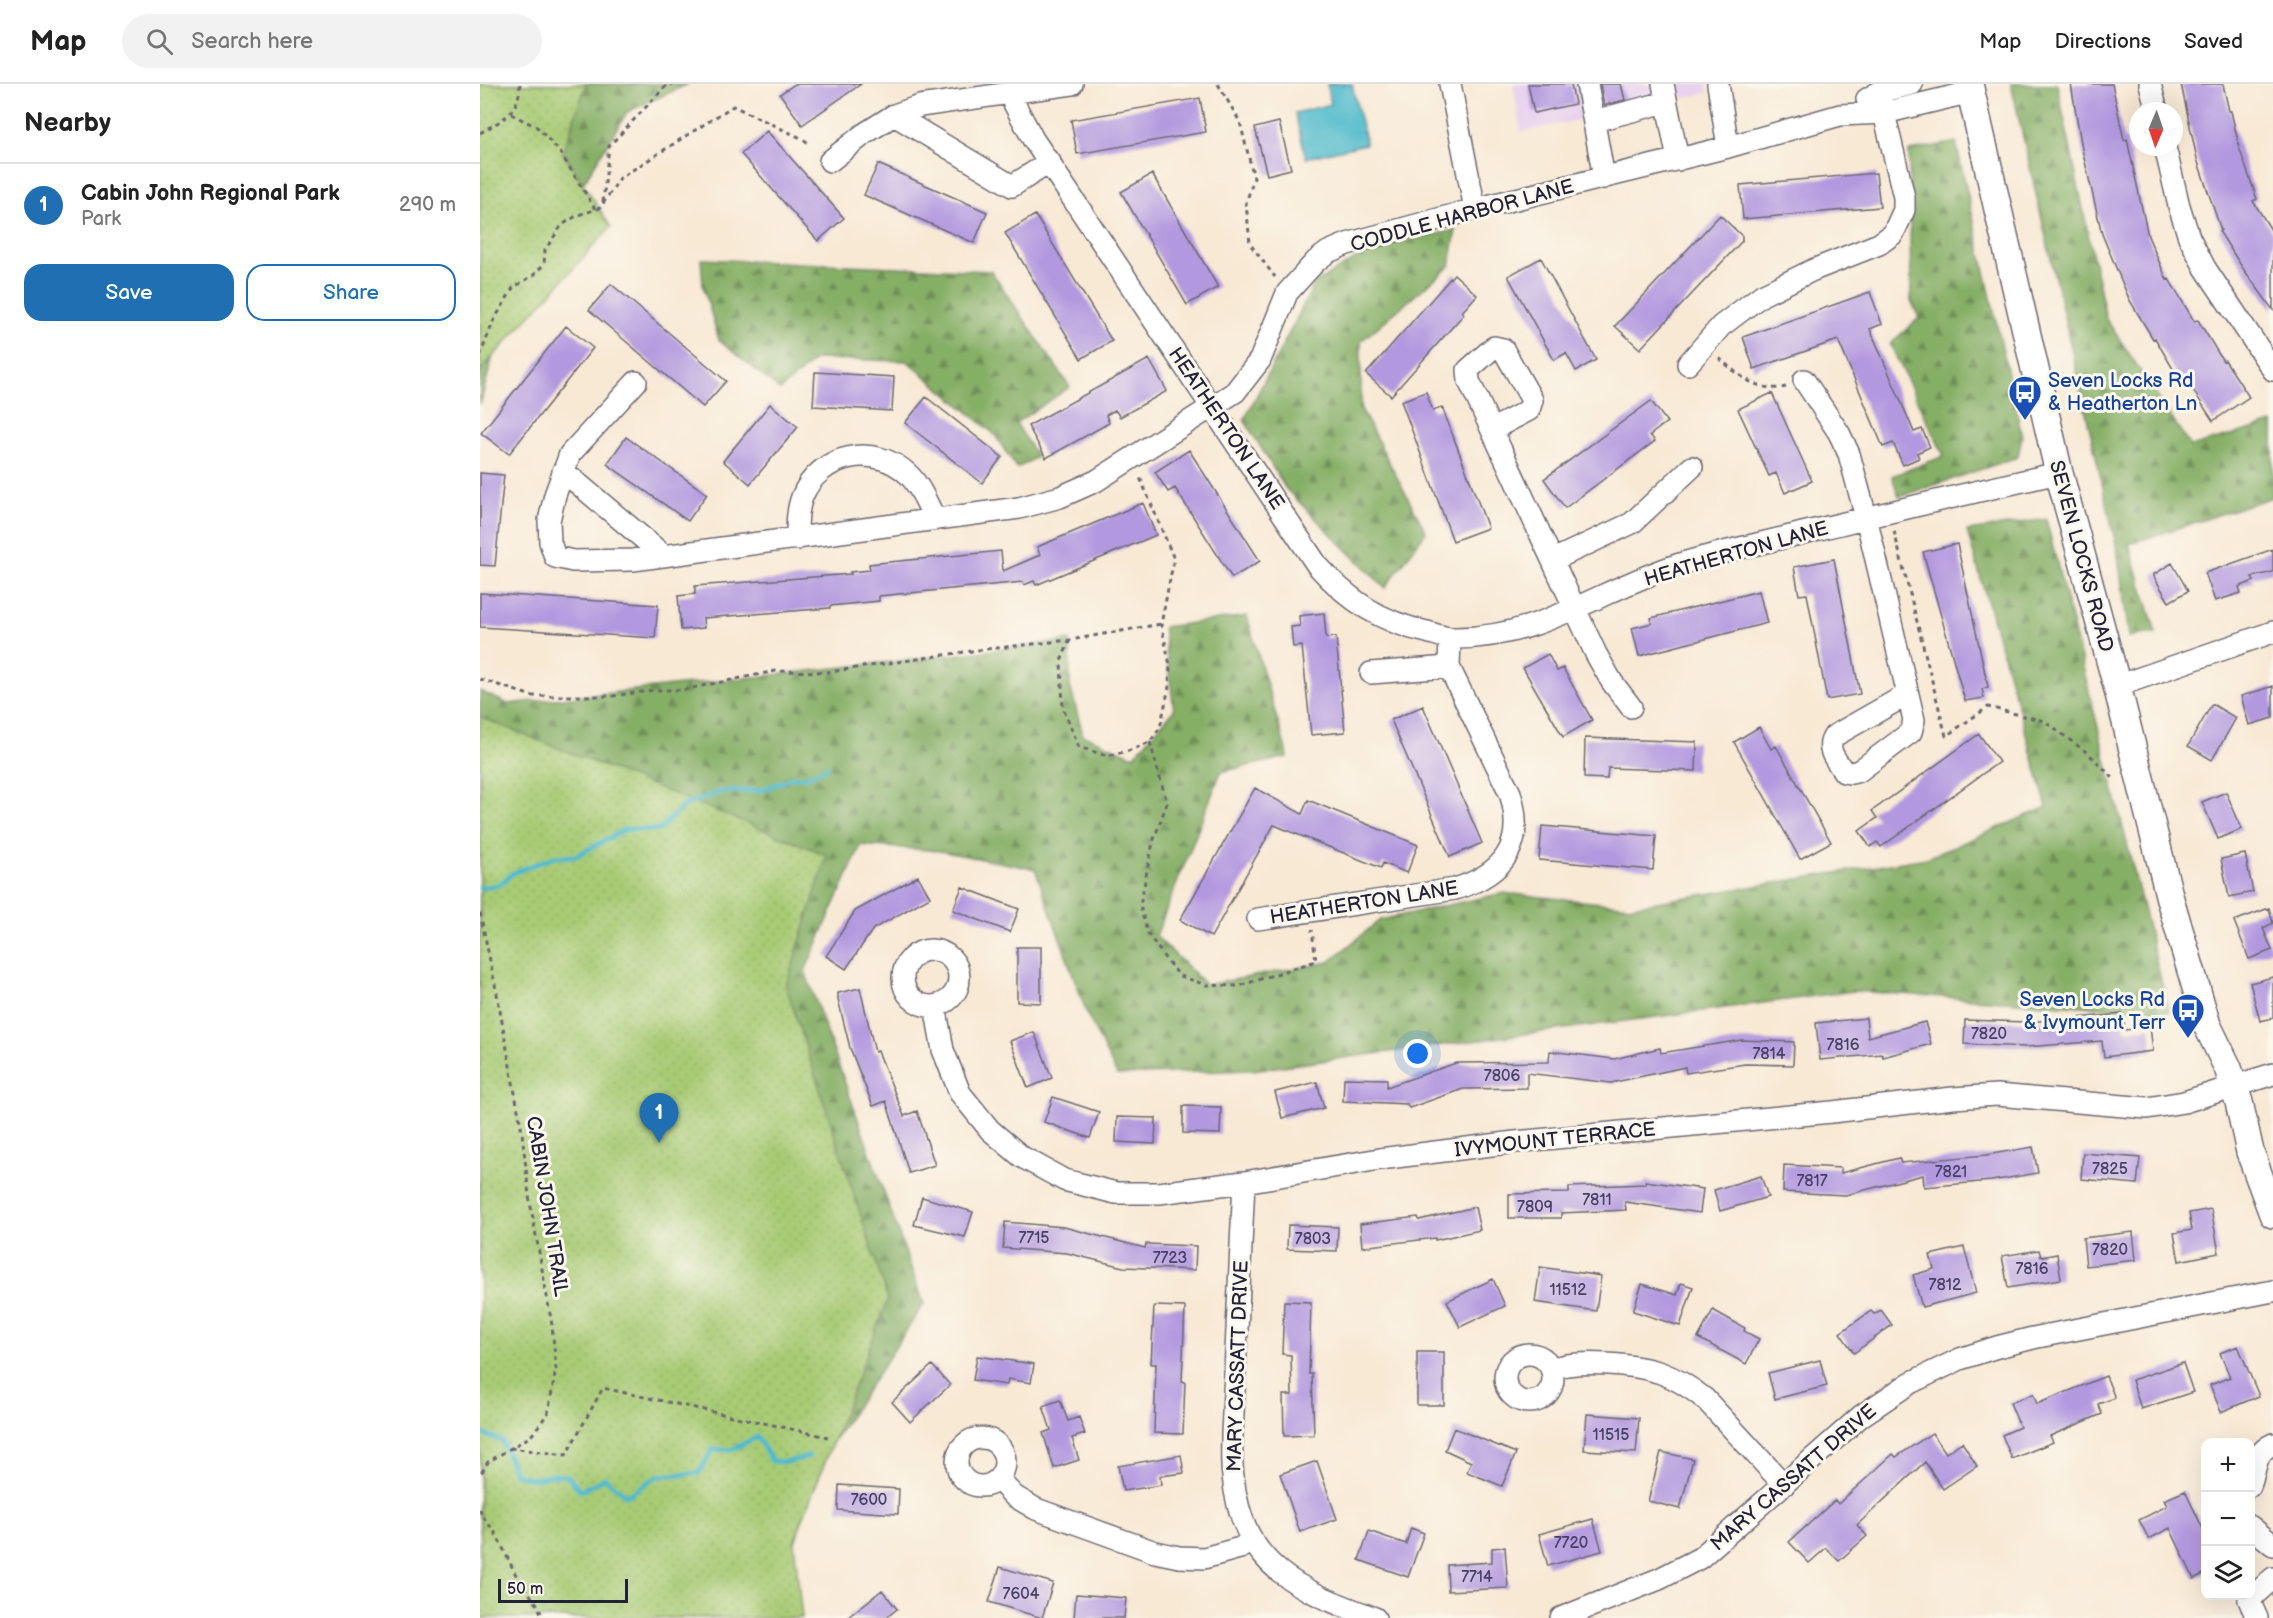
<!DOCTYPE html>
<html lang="en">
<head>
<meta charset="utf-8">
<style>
  :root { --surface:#fff; --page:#f2f2f2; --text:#222; --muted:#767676; --line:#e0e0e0; --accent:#1f6fb2 }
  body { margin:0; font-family:"Balsamiq Sans",sans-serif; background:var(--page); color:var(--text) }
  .controls { position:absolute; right:18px; bottom:18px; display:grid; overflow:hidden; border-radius:12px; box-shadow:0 6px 24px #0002 }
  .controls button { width:54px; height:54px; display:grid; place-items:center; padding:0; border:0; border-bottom:2px solid var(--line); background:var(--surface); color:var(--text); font:30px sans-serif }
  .compass { position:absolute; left:1649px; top:18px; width:54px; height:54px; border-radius:50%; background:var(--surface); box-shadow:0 6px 24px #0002; rotate:182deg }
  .scale { position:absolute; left:18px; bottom:15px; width:130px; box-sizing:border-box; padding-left:6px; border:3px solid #22223b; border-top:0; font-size:16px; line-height:21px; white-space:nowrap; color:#22223b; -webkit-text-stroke:4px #fbf7ec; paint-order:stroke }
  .you { position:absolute; left:938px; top:970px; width:21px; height:21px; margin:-15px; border:4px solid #fff; border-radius:50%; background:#1a73e8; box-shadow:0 0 0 9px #1a73e833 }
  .badge { display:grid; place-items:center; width:39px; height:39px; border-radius:50%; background:var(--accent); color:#fff; font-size:20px; font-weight:700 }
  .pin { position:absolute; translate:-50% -50px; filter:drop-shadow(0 2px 3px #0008) }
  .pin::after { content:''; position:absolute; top:32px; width:21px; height:18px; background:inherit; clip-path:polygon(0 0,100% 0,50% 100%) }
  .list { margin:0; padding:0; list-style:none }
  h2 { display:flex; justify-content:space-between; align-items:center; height:78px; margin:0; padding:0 24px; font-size:26px }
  h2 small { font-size:20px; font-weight:400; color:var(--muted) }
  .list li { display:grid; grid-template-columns:39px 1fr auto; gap:18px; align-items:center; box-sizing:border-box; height:84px; padding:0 24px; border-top:2px solid var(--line) }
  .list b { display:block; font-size:22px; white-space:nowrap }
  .list p { margin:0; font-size:20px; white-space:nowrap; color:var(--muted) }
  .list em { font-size:20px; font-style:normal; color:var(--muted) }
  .actions { display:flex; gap:12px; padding:18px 24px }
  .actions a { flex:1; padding:14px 0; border:2px solid var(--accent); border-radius:18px; text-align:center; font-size:21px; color:var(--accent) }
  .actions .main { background:var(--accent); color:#fff }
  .icon { flex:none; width:33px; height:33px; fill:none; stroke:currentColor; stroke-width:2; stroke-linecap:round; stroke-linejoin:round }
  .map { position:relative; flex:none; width:1793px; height:1534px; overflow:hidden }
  header { display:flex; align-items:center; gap:36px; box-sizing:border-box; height:84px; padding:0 30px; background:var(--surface); border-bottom:2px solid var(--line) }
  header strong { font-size:28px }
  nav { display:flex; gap:33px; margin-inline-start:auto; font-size:21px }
  .search { width:420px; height:54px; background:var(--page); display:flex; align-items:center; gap:15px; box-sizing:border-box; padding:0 21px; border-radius:33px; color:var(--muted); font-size:22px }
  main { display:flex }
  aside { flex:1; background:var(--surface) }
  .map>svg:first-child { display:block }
</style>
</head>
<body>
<header>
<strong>Map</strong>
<div class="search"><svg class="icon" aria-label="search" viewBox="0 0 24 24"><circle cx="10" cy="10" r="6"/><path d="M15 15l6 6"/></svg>Search here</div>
<nav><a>Map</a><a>Directions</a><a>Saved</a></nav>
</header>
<main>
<aside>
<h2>Nearby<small></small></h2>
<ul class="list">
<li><span class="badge">1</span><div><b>Cabin John Regional Park</b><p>Park</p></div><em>290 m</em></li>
</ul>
<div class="actions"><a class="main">Save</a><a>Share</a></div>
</aside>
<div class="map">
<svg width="1793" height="1534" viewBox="0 0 1793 1534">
  <defs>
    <pattern id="forest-firs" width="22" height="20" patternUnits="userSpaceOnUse" patternTransform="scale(1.5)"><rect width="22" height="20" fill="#86af66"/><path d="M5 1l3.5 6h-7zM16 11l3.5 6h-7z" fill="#6d8e55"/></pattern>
    <pattern id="park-dots" width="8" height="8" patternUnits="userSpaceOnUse" patternTransform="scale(1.5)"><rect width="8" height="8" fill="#a8cb75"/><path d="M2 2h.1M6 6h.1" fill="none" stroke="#90ae66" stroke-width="1.8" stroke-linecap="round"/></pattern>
  </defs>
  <rect width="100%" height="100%" fill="#fbf7ec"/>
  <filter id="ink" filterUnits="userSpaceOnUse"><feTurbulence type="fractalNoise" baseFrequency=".0167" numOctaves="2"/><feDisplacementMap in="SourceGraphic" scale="12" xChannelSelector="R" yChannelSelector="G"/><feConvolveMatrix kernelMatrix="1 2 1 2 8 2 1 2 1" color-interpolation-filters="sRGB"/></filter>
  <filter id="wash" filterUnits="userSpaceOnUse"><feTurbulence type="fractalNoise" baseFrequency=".008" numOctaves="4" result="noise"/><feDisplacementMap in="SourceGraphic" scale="24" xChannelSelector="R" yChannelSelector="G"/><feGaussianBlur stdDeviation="1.35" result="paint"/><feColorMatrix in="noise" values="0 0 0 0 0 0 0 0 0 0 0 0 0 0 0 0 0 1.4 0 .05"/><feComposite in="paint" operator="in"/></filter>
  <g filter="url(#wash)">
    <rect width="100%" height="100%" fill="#f8e9d5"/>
    <path fill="#e8d2ee" d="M1033 0H1226L1228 9 1041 48Z"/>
    <path fill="url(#forest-firs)" stroke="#546850" stroke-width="1.5" d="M0 0H208L147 28 44 196 18 252 0 321Z
      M1531 0H1577L1626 235 1711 363 1793 339V413L1649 460 1676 549 1649 553 1637 465Z
      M1476 58 1542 352 1538 373 1419 413 1412 392 1464 372 1410 260 1439 234 1431 216 1429 67Z
      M976 146 970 182 881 257V325L946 448 905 504 806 405 764 336 835 199 896 163Z
      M221 175 511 187 590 303 536 339 557 373 537 384 514 350 427 277 336 275 300 306 239 256 223 202Z
      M1566 435 1689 928 1374 907 772 986 637 991 607 930 555 785 460 767 381 761 325 887 444 1220 341 1376 300 1506 0 1534V607L28 620 500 568 590 556V602L603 651 654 672 694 626 683 543 767 532 808 673 741 688 676 852 726 901 849 878 900 836 1023 809 1152 822 1447 774 1567 723 1487 447Z"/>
    <path fill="url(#park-dots)" stroke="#657658" stroke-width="1.5" d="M0 0H106L83 69 131 143 0 287Z
      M0 633 347 771 306 902 408 1215 314 1458 322 1534H0Z"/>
    <path fill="#4eb9cb" stroke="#386e83" stroke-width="1.5" d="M847 0H872L886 60 826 74 815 29 851 20Z"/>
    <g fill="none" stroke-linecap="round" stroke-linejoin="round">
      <path stroke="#4eb9cb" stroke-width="5" d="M0 804 19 801 33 789 74 773 96 772 146 745 179 746 203 722 239 708 282 706 314 693H326L347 683
        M0 1349 22 1357 35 1390 55 1395 74 1391 88 1392 101 1407 125 1394 147 1412 178 1392 219 1389 233 1365 251 1366 277 1353 292 1377 307 1378 329 1372"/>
    </g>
    <g id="blocks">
      <path fill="#b299df" d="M315 0H381L322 41 300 10Z
        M1048 0H1091L1095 20 1054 29Z
        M1120 0H1141L1145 16 1124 21Z
        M1591 0H1632L1644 56 1647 55 1668 152 1687 196 1689 195 1714 237 1718 236 1743 277 1745 276 1769 313 1733 337 1705 294 1700 297 1675 254 1673 255 1649 215 1622 150 1602 65Z
        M1701 0H1743L1749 27H1751L1760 66 1777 115 1773 117 1793 149V226L1762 183 1739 147 1741 146 1717 75Z
        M720 14 726 48 597 70 591 36Z
        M799 38 811 85 787 91 775 44Z
        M287 47 364 134 338 157 261 70Z
        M398 80 507 128 494 159 384 111Z
        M1396 89 1400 123 1263 135 1260 101Z
        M672 90 738 203 707 221 641 108Z
        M555 131 632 257 601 275 525 149Z
        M1240 131 1262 152V157L1160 265 1135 242Z
        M1061 174 1116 276 1096 287 1086 269 1074 276 1028 192Z
        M974 190 997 211 982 228 984 230 911 312 886 290Z
        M131 200 246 297 223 323 109 226Z
        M1390 208 1402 240 1390 245 1434 348 1442 345 1450 363 1437 369 1439 374 1423 381 1413 359 1403 363 1358 256 1274 285 1263 253Z
        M86 242 113 264 29 370 1 349Z
        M669 275 687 307 640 333 635 326 626 331 629 339 566 374 548 342Z
        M335 288 414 293 412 327 333 322Z
        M946 308 953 327 962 323 1008 444 973 457 921 317Z
        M1292 309 1332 397 1305 409 1296 389 1289 392 1258 325Z
        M446 313 522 373 502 399 425 339Z
        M1171 317 1187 338 1170 351 1175 357 1085 424 1064 395Z
        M290 320 318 343 270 400 243 377Z
        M146 353 227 410 208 437 127 380Z
        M709 366 780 477 752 494 695 404 688 408 675 388Z
        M0 389 24 391 15 482 0 481Z
        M663 419 676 451 556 501 554 497 544 501 543 498 399 512V517L350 522V524L223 534 224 544 201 546 198 512 215 510V502L371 490 370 488 390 486 389 480 521 467 523 487 560 471 557 463Z
        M1477 460 1508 603 1502 605 1504 614 1485 617 1443 468Z
        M1793 465V488L1772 493 1774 497 1759 503 1761 509 1735 517 1725 489Z
        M1354 475 1380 610 1347 616 1327 510 1319 511 1314 483Z
        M1692 479 1708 507 1689 518 1673 491Z
        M1279 507 1287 539 1159 572 1152 544 1172 539 1171 534Z
        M0 509 178 521 175 554 0 543Z
        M844 529 846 554 856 553 865 648 831 651 822 562 813 563 811 543 820 542 819 532Z
        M1068 570 1077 587 1083 584 1112 636 1083 653 1043 584Z
        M1793 602V634L1769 641 1761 612Z
        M1732 620 1756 634 1732 676 1708 662Z
        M943 622 1002 759 970 773 911 636Z
        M1279 643 1291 665 1296 662 1351 758 1320 775 1254 658Z
        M1499 650 1519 678 1401 763 1397 758 1390 763 1379 747 1397 734 1392 727Z
        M1105 654 1217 658 1216 687 1128 684 1127 695 1104 694Z
        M775 704 822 730 828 716 938 761 927 789 903 779 901 784 794 741 731 853 700 836Z
        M1746 708 1762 745 1738 755 1722 718Z
        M1062 742 1176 752 1173 786 1059 776Z
        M1765 770 1773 808 1749 813 1741 775Z
        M438 792 450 813 393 845 366 885 346 872 375 827Z
        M482 803 539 825 530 848 473 826Z
        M1789 824 1793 839 1783 844 1792 866 1769 875 1754 837Z
        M537 863H561V919L537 918Z
        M1793 893V934L1780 937 1770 899Z
        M380 904 395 968 398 967 424 1032 437 1027 455 1081 429 1089 406 1017 393 1022 370 964 358 915V909Z
        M1643 930 1645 946 1670 943 1673 967 1624 973 1622 957 1546 963 1484 960 1485 936 1547 938Z
        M1386 934 1388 953 1445 938 1451 960 1403 973 1402 970 1340 976 1336 939Z
        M554 948 572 994 548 1004 530 957Z
        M1262 956 1314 958 1313 981 1265 980 1206 989 1205 983 1131 999 1047 989V1004L983 1005 929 1024 927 1020 863 1017 864 994 907 995V1003L976 979 1069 978 1070 967 1134 975 1180 964 1181 969Z
        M837 998 844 1024 802 1034 795 1008Z
        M573 1013 619 1028 610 1054 564 1038Z
        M703 1022 741 1023 740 1050 703 1049Z
        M637 1033 676 1034 675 1060 636 1058Z
        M1553 1063 1558 1089 1511 1097 1444 1103 1443 1091 1366 1111 1303 1108 1304 1081 1361 1084V1089L1419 1074 1421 1079 1506 1071Z
        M1603 1069 1660 1074 1657 1100 1601 1095Z
        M1281 1092 1288 1113 1240 1127 1234 1106Z
        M1165 1097 1223 1105 1220 1129 1145 1118 1146 1126 1081 1129V1134H1029V1110L1089 1109V1103L1165 1100Z
        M442 1113 493 1128 485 1153 434 1141Z
        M995 1123 1000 1146 955 1156V1154L882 1163 880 1140 938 1133 939 1136Z
        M1731 1125 1739 1169 1699 1177 1694 1149 1712 1146 1709 1129Z
        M525 1138 584 1143 665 1164 666 1160 716 1162 715 1186 643 1183 587 1169 523 1164Z
        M808 1141 858 1143 857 1167 807 1165Z
        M1653 1148 1656 1176 1606 1182 1603 1154Z
        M1484 1163 1496 1209 1442 1223 1433 1191 1454 1185 1450 1171Z
        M1559 1166 1561 1173 1577 1170 1581 1195 1528 1204 1522 1172Z
        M1060 1183 1121 1192 1116 1227 1055 1218Z
        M1013 1195 1025 1222 980 1243 967 1217Z
        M1201 1199 1213 1203 1200 1242 1153 1227 1162 1200 1197 1211Z
        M804 1217 831 1218 829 1290H832L834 1351 804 1352 803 1311H812L811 1271 802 1270Z
        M674 1222 705 1223 702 1297 705 1298 703 1350 674 1349 676 1280H671Z
        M1233 1226 1265 1244 1264 1247 1279 1255 1266 1280 1218 1254Z
        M1401 1226 1412 1241 1374 1269 1360 1249 1391 1227 1394 1230Z
        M1758 1262 1779 1312 1741 1328 1730 1301 1750 1293 1740 1269Z
        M937 1268H964V1321H937Z
        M497 1272 554 1280 551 1299 528 1295 527 1301 493 1296Z
        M1340 1276 1347 1302 1295 1315 1288 1289Z
        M1703 1279 1713 1308 1661 1325 1652 1296Z
        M452 1281 470 1301 430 1338 412 1318Z
        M1626 1292 1635 1314 1618 1320 1622 1330 1570 1352 1573 1358 1532 1375 1522 1351 1540 1343 1530 1319 1553 1310 1557 1320Z
        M580 1316 588 1337 599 1333 605 1350 592 1354 599 1376 574 1384 563 1349 571 1346 563 1322Z
        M1107 1330 1159 1334 1156 1369 1104 1366Z
        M974 1344 1036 1369 1022 1402 987 1388 991 1378 965 1366Z
        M1452 1349 1466 1369 1482 1358 1497 1382 1463 1405 1445 1378 1377 1441 1387 1452 1359 1477 1346 1464 1329 1479 1309 1458 1355 1416 1358 1420 1413 1370 1416 1373Z
        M1181 1368 1213 1375 1200 1425 1168 1417Z
        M701 1371 704 1389 680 1392 681 1401 643 1407 638 1382Z
        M837 1377 857 1435 820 1448 800 1390Z
        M359 1401 419 1405 418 1430 358 1426Z
        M1705 1407 1725 1449V1489L1714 1495 1690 1444 1669 1455 1659 1436 1687 1422 1684 1416Z
        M1113 1435 1122 1467 1068 1482 1059 1450Z
        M931 1444 944 1449 928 1493 879 1476 889 1447 926 1460Z
        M1025 1463 1028 1504 968 1507 967 1481 1012 1478V1464Z
        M520 1483 573 1499 562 1534 509 1518Z
        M402 1506 417 1525 406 1534H367Z
        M596 1510 646 1514 644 1534H594Z"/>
    </g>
  </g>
  <g filter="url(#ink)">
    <use href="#blocks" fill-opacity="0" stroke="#6d6871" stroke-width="1.5"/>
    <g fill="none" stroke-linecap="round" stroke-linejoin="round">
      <defs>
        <path id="minor" d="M970 0 995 125
          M1107 0 1124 94
          M1183 0 1198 76
          M1238 0 1248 63
          M1670 0 1677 27
          M529 10 553 55 837 481C868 516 900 538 947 548 955 550 964 554 973 554 1062 555 1119 505 1200 480 1243 467 1288 458 1331 447 1414 427 1496 407 1579 389
          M1387 15 1399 8 1432 0
          M414 31 532 102 570 78
          M1114 37 1186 18
          M1685 63 1699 122 1709 153 1725 184 1793 286
          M350 77 384 50 414 31 440 22 592 0
          M1208 280 1241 242 1282 211 1333 186 1399 160 1413 150 1424 126V113L1399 8
          M1324 296 1359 349 1369 370 1386 433 1434 636 1431 648 1379 687 1371 689 1364 688C1356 676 1345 665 1354 652L1428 610
          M156 298 90 370 75 411 69 437 70 458 75 473 93 477 153 476 539 424 580 413 616 397 755 308 780 276 807 209 836 177 848 168 867 160 995 125 1248 63 1360 31 1404 29 1491 8
          M1013 345 1049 326 1052 316 1023 265 1014 263 988 286 989 297 1116 570 1132 598 1151 623
          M83 387 183 471
          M317 455C317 441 317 426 322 413 339 370 395 358 429 391 441 403 447 420 455 435
          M1073 476 1152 439 1212 383
          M891 589 969 583
          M1637 602 1793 548
          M778 835 975 805C1024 790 1046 761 1030 709L969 583 970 554
          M423 894a28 28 0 1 1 56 0a28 28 0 1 1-56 0Z
          M455 922 463 966 480 1009 510 1046 542 1073 584 1096 636 1109H679L764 1098 900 1075 1035 1058 1352 1028 1473 1014 1517 1011 1667 1024 1704 1018 1793 990
          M764 1098 752 1351C752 1365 751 1379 753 1392 762 1483 818 1506 895 1534
          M1025 1294a24 24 0 1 1 48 0a24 24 0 1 1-48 0Z
          M1071 1285C1096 1275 1155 1280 1181 1289 1198 1295 1211 1304 1225 1315L1304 1401
          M477 1378a24 24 0 1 1 48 0a24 24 0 1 1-48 0Z
          M518 1395 534 1412 556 1425 675 1468 699 1473 724 1474 760 1464 772 1458
          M1770 1402C1777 1385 1773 1369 1793 1360
          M1770 1442 1793 1461
          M1081 1534 1179 1495 1220 1474 1381 1332 1430 1299 1480 1275 1517 1263 1553 1254 1793 1207
          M1777 1534 1769 1516 1793 1494"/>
        <path id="major" d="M1489 0 1579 389 1637 602 1690 815 1727 941 1748 984 1759 1018 1770 1068 1793 1130"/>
      </defs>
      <use href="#minor" stroke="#6d6871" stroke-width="24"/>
      <use href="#major" stroke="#6d6871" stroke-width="30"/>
      <path stroke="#6d6871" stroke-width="3" stroke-dasharray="4.5 4.5" stroke-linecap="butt" d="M738 0 760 38 774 94 766 119 770 160 795 193
        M31 30 57 43 80 68 115 125
        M0 49C23 35 39 30 40 0
        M123 118 129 62 185 3 192 0
        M0 272 13 238 33 204 55 190 64 180 65 166 82 141 98 131 120 124 140 94 253 22 321 54 330 60
        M1239 274C1258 291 1278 309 1306 303
        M1414 447 1466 652 1508 623 1564 637 1609 670 1635 696
        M590 556 581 577 583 624 599 663 627 672 648 667 670 658 680 644 689 603 690 581 681 540 694 475 659 391
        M0 595 52 612H133L175 606H202L296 587 349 588 498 566 590 556 681 540
        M670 658 687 719 673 758 660 821 667 848 686 876 700 892 726 901 759 902 836 877 832 846
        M0 829 17 910 42 1048 49 1112 72 1241 76 1285 68 1329 51 1352 8 1378 0 1391
        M30 1364 86 1371 123 1304 348 1353
        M0 1425 1 1430 16 1450 37 1493 57 1520 63 1534"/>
      <use href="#minor" stroke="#fff" stroke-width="21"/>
      <use href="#major" stroke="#fff" stroke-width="27"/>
    </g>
  </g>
  <defs>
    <symbol id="bus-pin" viewBox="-11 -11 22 30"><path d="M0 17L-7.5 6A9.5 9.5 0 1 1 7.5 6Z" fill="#1a4fb4" stroke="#fbf7ec"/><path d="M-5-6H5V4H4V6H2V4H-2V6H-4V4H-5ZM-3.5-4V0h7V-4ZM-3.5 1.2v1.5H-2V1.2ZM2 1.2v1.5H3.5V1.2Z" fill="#fff"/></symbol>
  </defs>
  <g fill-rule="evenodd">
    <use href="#bus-pin" x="1526" y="289" width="38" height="52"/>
    <use href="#bus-pin" x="1689" y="907" width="38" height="52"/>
  </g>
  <g text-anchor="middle" stroke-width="6" stroke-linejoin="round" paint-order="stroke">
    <g font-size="16" fill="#464064">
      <text x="1509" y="955">7820</text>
      <text x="1363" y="966">7816</text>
      <text x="1289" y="975">7814</text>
      <text x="1022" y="997">7806</text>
      <text x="1630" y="1090">7825</text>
      <text x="1471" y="1093">7821</text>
      <text x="1332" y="1102">7817</text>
      <text x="1117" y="1121">7811</text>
      <text x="1055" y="1128">7809</text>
      <text x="554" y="1159">7715</text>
      <text x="833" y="1160">7803</text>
      <text x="1630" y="1171">7820</text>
      <text x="690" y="1179">7723</text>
      <text x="1552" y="1190">7816</text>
      <text x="1465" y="1206">7812</text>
      <text x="1088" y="1211">11512</text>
      <text x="1131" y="1356">11515</text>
      <text x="389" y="1421">7600</text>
      <text x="1091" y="1464">7720</text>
      <text x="997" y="1498">7714</text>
      <text x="541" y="1515">7604</text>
    </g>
    <g font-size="20" fill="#22223b" stroke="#fbf7ec">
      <text transform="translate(982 131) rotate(-15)" y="7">CODDLE HARBOR LANE</text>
      <text transform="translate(747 344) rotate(56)" y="7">HEATHERTON LANE</text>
      <text transform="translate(1256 469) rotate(-16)" y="7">HEATHERTON LANE</text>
      <text transform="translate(1602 472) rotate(75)" y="7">SEVEN LOCKS ROAD</text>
      <text transform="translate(884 818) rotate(-9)" y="7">HEATHERTON LANE</text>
      <text transform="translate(1075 1055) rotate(-6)" y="7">IVYMOUNT TERRACE</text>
      <text transform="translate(68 1122) rotate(81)" y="7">CABIN JOHN TRAIL</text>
      <text transform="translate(757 1282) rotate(-88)" y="7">MARY CASSATT DRIVE</text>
      <text transform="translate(1313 1393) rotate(-41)" y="7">MARY CASSATT DRIVE</text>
    </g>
    <g font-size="20" fill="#164399" stroke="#fbf7ec" text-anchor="start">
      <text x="1568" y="303">Seven Locks Rd<tspan x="1568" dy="23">&amp; Heatherton Ln</tspan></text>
      <text x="1685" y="922" text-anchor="end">Seven Locks Rd<tspan x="1685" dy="23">&amp; Ivymount Terr</tspan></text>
    </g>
  </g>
</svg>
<div class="controls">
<button>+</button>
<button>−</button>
<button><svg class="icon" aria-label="layers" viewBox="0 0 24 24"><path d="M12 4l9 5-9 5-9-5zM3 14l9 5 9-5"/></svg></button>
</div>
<svg class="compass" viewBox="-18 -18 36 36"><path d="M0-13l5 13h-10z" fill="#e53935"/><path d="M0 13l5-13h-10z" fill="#767676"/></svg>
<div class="scale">50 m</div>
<div class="you"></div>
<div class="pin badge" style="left:179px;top:1059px">1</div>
</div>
</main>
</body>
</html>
